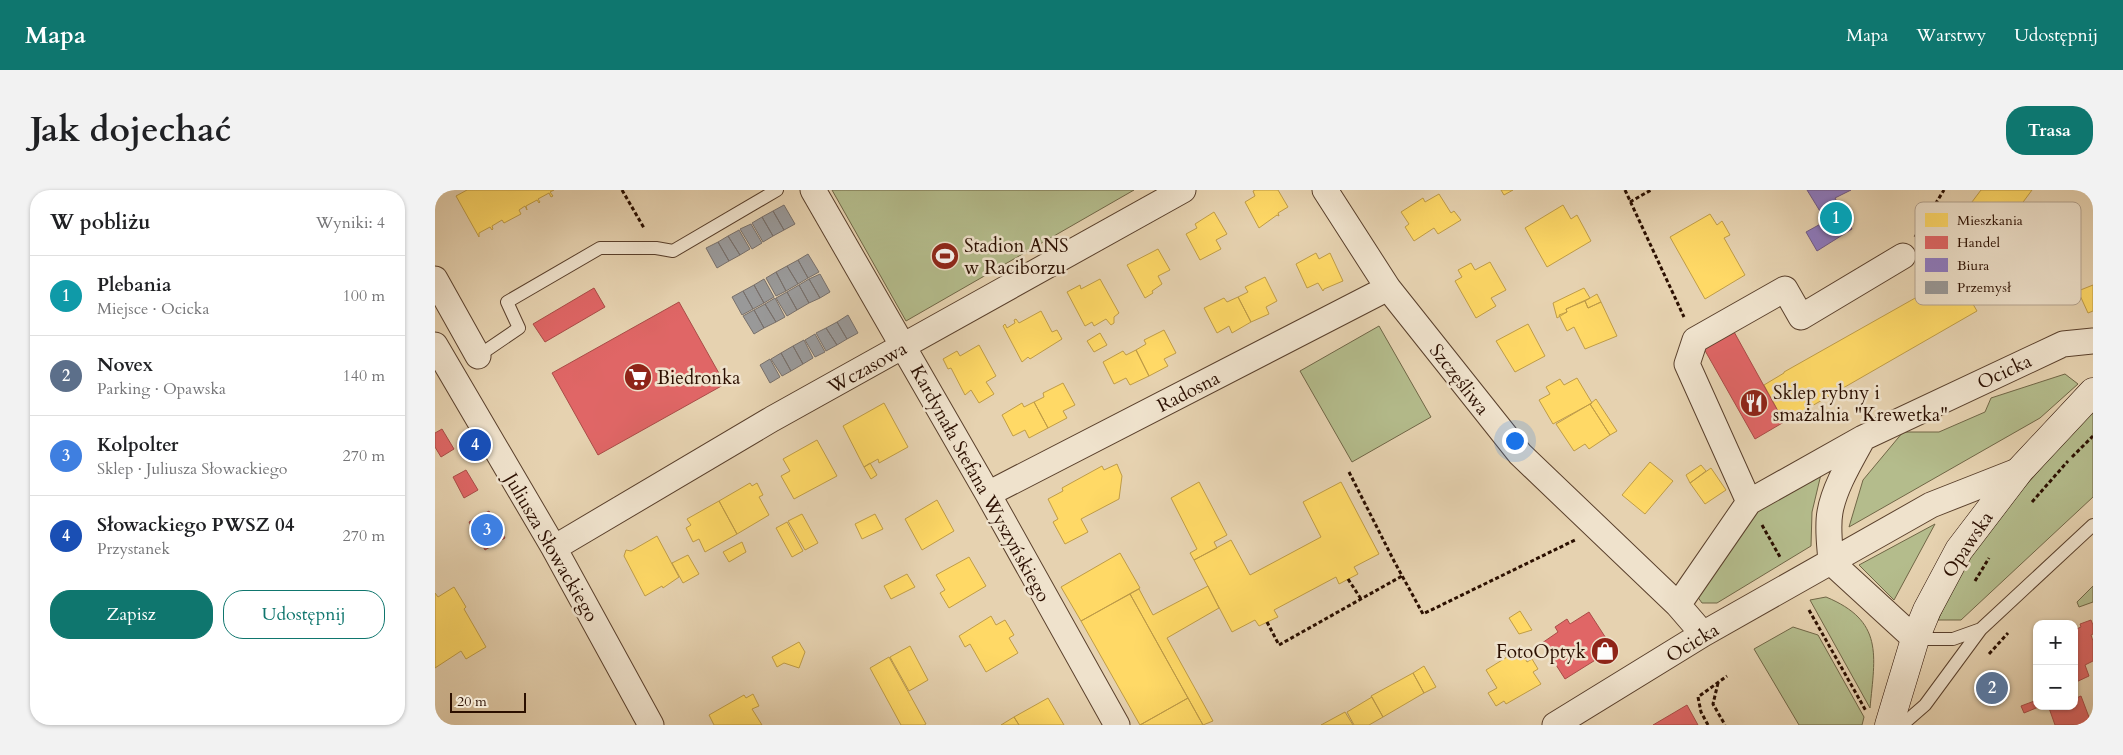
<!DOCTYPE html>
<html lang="pl">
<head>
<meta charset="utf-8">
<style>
  :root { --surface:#fff; --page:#f2f2f2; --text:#202124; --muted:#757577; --line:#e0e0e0; --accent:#0f766e }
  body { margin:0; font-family:Cardo,serif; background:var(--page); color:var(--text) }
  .controls { position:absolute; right:15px; bottom:15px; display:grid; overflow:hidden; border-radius:10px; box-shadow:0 1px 4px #0004 }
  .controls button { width:45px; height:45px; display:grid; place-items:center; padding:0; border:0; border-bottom:1px solid var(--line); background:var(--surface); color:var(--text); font:25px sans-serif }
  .scale { position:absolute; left:15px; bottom:12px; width:76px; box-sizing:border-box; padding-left:5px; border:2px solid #2b0f00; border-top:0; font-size:14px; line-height:18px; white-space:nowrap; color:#2b0f00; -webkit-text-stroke:4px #efe2cc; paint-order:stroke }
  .you { position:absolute; left:1079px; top:250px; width:18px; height:18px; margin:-12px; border:4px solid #fff; border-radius:50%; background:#1a73e8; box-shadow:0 0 0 8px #1a73e833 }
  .badge { display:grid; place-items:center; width:32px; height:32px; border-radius:50%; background:var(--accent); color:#fff; font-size:16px; font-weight:700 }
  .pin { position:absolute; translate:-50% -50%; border:2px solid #fff; box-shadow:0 1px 5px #0006 }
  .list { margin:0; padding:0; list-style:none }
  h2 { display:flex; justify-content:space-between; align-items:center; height:65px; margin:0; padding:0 20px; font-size:21px }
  h2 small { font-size:16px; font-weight:400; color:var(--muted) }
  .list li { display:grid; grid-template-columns:32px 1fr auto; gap:15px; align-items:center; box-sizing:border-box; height:80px; padding:0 20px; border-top:1px solid var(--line) }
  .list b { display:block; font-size:19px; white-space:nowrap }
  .list p { margin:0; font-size:16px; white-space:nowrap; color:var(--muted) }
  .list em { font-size:16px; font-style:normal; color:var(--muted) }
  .actions { display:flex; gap:10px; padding:15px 20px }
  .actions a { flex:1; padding:11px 0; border:1px solid var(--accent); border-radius:20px; text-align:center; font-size:18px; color:var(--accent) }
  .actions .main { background:var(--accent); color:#fff }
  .map { position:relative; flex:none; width:1658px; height:535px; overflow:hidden; border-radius:20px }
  header { display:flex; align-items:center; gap:30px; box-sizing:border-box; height:70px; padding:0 25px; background:var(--accent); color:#fff }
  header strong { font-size:24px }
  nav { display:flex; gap:28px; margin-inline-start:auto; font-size:18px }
  .intro { display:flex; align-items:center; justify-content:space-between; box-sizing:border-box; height:120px; padding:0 30px }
  h1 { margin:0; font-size:35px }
  .button { padding:12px 22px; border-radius:20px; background:var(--accent); color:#fff; font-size:18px; font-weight:700 }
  main { display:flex; gap:30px; padding:0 30px }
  aside { flex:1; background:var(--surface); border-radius:20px; box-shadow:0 1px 4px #0004 }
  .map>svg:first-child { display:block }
</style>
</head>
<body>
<header>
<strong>Mapa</strong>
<nav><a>Mapa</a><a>Warstwy</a><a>Udostępnij</a></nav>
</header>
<div class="intro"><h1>Jak dojechać</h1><a class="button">Trasa</a></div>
<main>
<aside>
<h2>W pobliżu<small>Wyniki: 4</small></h2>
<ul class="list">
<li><span class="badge" style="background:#0f9aa8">1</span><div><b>Plebania</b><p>Miejsce · Ocicka</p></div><em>100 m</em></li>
<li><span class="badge" style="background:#5c6f8a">2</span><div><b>Novex</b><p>Parking · Opawska</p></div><em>140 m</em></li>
<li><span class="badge" style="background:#3f7fe0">3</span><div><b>Kolpolter</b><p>Sklep · Juliusza Słowackiego</p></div><em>270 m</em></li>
<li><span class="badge" style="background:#1a4fb4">4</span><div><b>Słowackiego PWSZ 04</b><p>Przystanek</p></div><em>270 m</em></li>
</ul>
<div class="actions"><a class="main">Zapisz</a><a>Udostępnij</a></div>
</aside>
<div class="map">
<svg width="1658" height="535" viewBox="0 0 1658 535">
  <rect width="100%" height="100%" fill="#e6d2b0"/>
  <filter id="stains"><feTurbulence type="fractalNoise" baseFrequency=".004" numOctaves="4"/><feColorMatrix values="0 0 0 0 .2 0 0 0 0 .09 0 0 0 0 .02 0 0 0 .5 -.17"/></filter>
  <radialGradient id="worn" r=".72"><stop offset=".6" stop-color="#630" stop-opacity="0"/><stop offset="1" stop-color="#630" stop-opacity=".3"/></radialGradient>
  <path fill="#b4bc8c" stroke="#706646" d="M397 0H699L471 131Z
    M944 136 996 227 917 272 865 181Z
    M1630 184 1643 194 1605 228 1414 337 1428 290 1468 242H1504L1550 222 1556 208Z
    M1658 219V307L1526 430H1503L1526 379 1558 333Z
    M1387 280 1377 322 1376 356 1282 413H1267L1262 406 1327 315Z
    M1500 334 1459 410 1424 375Z
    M1658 396V412L1644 417 1642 412Z
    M1391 407C1449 431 1440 465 1435 518L1375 410Z
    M1358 437 1383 445 1429 527 1427 535H1364L1319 459Z"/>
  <path fill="#ffd966" stroke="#bf9c47" d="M32 0H119L115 2 118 6 116 7 114 3 103 9 105 12 104 13 102 10 91 16 92 20 90 16 84 20 86 24 69 33 67 30 57 36 58 39 57 40 55 37 44 43V47L21 6Z
    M820 0H843L853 17 843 23 844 26 842 25 824 38 810 12 820 6 818 1Z
    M1066 0H1078L1069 5Z
    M1546 0H1597L1543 73 1509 49Z
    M1004 4 1016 23 1019 21 1026 30 1003 44 999 38 979 51 970 37 974 34 966 22 988 8 990 12Z
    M1128 15 1136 29 1142 25 1156 51 1112 77 1090 38Z
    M779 22 792 44 781 50 786 59 765 70 751 44 762 38 760 34Z
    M1275 24 1282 35 1287 31 1295 45 1289 48 1310 85 1270 109 1235 47Z
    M723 59 735 80 723 86 727 94 717 101 718 103 710 108 692 75Z
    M881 63 884 69 895 63 908 91 889 99 888 101 883 93 872 98 861 74Z
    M1055 72 1071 100 1056 108 1061 116 1041 128 1020 91 1027 87 1023 80 1036 73 1040 80Z
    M1521 85 1542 121 1349 232 1329 195 1349 183V182Z
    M830 87 842 111 831 117 834 124 816 132 803 107 813 102 810 97Z
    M665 89 684 123 679 127V133L676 135 671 129 659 136 657 132 650 136 632 102 645 95 646 99Z
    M1658 95V121L1653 123 1643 101Z
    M1149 98 1155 108 1131 119 1132 122 1122 128 1118 113Z
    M1162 104 1166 112 1153 118 1150 111Z
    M803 107 816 132 797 143 794 136 782 143 769 118 789 108 792 112Z
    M1150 111 1153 118 1166 112 1182 146 1150 159 1139 137 1132 141 1124 125 1132 122 1131 119Z
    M606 121 617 142 622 140 627 149 595 169 593 167 587 172 568 136 570 134 572 138 580 133 579 130 581 129 584 133Z
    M1093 134 1110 166 1080 182 1061 151Z
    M729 140 741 163 729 169 733 176 714 186 701 160 711 154 709 150Z
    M665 143 672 155 659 162 652 151Z
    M544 155 561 186 551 192 559 204 544 213 536 200 530 205 516 178 513 179 508 169 522 161 525 166Z
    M701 160 714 186 695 195 691 188 679 194 668 172 688 161 691 165Z
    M1142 188 1157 213 1118 234 1104 210 1115 204 1111 197 1125 189 1129 195Z
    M628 193 640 215 628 221 632 228 613 238 599 212 609 207 608 203Z
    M1161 209 1182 241 1175 245 1155 214Z
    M599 212 613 238 594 248 590 240 578 246 567 225 587 213 589 217Z
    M449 213 473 257 444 273 443 269 429 277 408 236Z
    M1155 214 1175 245 1154 259 1150 254 1139 261 1121 234Z
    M382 250 402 286 359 309 346 286 355 281 348 269Z
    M1215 272 1238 291 1210 324 1187 305Z
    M435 273 442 285 436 289 429 277Z
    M682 274 687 286 684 309 646 329 653 342 630 354 618 332 623 329 613 309 628 301 627 298 667 276 669 280Z
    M1266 275 1271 281 1255 293 1251 285Z
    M1276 278 1291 300 1270 314 1255 293Z
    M764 292 792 345 779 352 782 358 759 370 755 363 762 359 736 308Z
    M906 292 944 364 919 377 923 384 904 394 901 387 839 420 843 427 824 436 820 430 797 442 759 370 796 350 815 385 886 347 868 312Z
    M315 293 317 296 322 293 328 305 324 307 334 325 302 344 284 311Z
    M502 310 519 341 487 360 470 329Z
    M284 311 302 344 270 362 264 349 258 352 251 338 256 335 252 329Z
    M367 324 383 353 370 360 353 331Z
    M440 324 448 339 427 349 420 334Z
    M352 332 368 361 357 367 341 338Z
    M222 346 244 387 228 398 227 396 210 406 189 366 191 360 196 361Z
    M307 352 311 362 294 372 288 362Z
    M685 363 705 398 646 431 626 397Z
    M253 365 264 384 248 393 237 373Z
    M534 367 551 396 514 418 505 403 510 400 501 385Z
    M472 384 480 397 456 409 449 396Z
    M773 396 784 418 732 448 778 531 768 535 695 404 704 399 718 425Z
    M19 397 31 417 29 419 51 457 31 469 26 461 0 478V403L3 407Z
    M695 404 753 508 705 535 646 431Z
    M1085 421 1097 440 1084 444 1074 428Z
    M556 426 561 435 570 430 579 445 574 448 583 463 551 482 535 454 530 457 524 446Z
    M364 452 370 462 364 478 349 473 342 477 337 467Z
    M475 456 493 490 474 501 455 467Z
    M1085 459 1092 472 1097 469 1103 479 1098 482 1106 494 1071 514 1069 511 1061 516 1053 503 1062 498 1051 480Z
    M454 467 491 534 489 535H466L435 478Z
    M989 476 1001 497 989 503 978 483Z
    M978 483 989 503 948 527 936 506Z
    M318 504 324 516 317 519 327 535H279L274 525 309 505 311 508Z
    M937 507 948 527 934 535H919L912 522Z
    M613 508 629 535H584L579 527Z
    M753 508 768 535H705Z
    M910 522 918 535H886Z
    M579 527 584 535H566Z"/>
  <path fill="#e06666" stroke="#aa4c47" d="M159 98 170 117 110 152 98 134Z
    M244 112 290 194 163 265 117 183Z
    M1298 140 1349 232 1320 249 1268 157Z
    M7 239 19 259 6 267 0 257V243Z
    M31 280 43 300 29 308 18 287Z
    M54 321 70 348 50 360 34 332Z
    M1154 422 1178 459 1130 489 1107 453 1123 442 1120 437 1132 429 1135 434Z
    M1656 430 1658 435V444L1656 445 1658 451V471L1650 475 1654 486 1639 493V440L1646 437 1645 434Z
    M1646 506 1657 535H1620L1614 518 1639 516V509Z
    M1602 510V516H1606L1589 523 1586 516Z
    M1252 515 1263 535H1218Z"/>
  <path fill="#8e7cc3" stroke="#705b88" d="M1372 0H1416L1400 8 1417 39 1382 61 1371 42 1391 31Z"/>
  <path fill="#999" stroke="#78706b" d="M349 15 360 34 349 40 338 21Z
    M338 21 349 40 338 46 327 27Z
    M327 27 338 46 328 52 317 33Z
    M316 34 327 53 317 59 305 39Z
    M304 40 315 59 305 65 293 46Z
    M293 46 305 65 294 71 283 52Z
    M283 52 294 71 282 78 271 58Z
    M373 64 384 82 373 88 363 70Z
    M363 70 373 88 363 94 352 76Z
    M352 76 363 94 351 101 341 82Z
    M341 82 351 101 341 106 331 88Z
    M385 84 395 102 385 108 374 89Z
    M329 89 339 107 329 113 319 95Z
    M374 89 385 108 374 113 364 95Z
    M319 95 329 113 318 119 308 101Z
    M364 95 374 113 362 120 352 102Z
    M308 101 318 119 307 125 297 107Z
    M352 102 362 120 352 126 341 108Z
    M340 108 350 127 341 132 330 114Z
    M330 114 341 132 329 138 319 120Z
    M319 120 329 138 319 144 308 126Z
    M413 125 423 143 412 149 402 132Z
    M402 132 412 149 402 155 391 138Z
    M391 138 402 155 391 161 381 143Z
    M380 144 390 162 380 167 370 150Z
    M369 150 378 168 368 174 358 156Z
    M358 156 368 174 356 181 346 163Z
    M346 163 356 181 347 186 336 169Z
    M335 169 345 187 335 193 325 175Z"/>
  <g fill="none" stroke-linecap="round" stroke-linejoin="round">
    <defs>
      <path id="lane" d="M43 166 84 138 72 112 165 58H221L238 61 342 0
        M1480 449H1518L1546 439
        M1467 535 1490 515 1546 439 1658 335"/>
      <path id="street" d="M378 0 553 304 682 535
        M890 0 953 98 1085 264 1243 415 1268 444
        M0 89 43 166
        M0 155 119 358 216 535
        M1428 248C1416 270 1399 298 1395 322 1392 338 1395 356 1396 372L1480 449
        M553 304 953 98
        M1314 312 1252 174 1260 150 1350 99 1366 127 1468 66
        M119 358 337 229 748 0
        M1243 415 1314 312 1428 248 1628 154 1658 151
        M1120 535 1268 444 1496 315 1585 280"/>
      <path id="secondary" d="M1454 535 1480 449 1492 420 1524 360 1585 280 1658 202"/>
    </defs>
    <use href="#lane" stroke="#5a402c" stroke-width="14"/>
    <use href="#street" stroke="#5a402c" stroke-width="27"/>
    <use href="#secondary" stroke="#2b0f00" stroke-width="29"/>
    <path stroke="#2b0f00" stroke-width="3" stroke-dasharray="4 2.5" stroke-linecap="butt" d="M187 0 209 38
      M1190 0 1249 127
      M1195 12 1216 0
      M1480 47 1509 0
      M1637 267 1658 246
      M914 282 959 371 988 424 1140 350
      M1597 312 1633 271
      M1327 335 1345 367
      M913 389 926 409
      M1540 391 1554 368
      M1374 420 1431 521
      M832 432 844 455 967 386
      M1554 464 1573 443
      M1283 493 1278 514 1290 535
      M1273 535 1266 522 1263 507 1292 486"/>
    <use href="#lane" stroke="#efe2cc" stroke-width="12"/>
    <use href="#street" stroke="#efe2cc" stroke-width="25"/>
    <use href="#secondary" stroke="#efe2cc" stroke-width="28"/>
  </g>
  <defs>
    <symbol id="stadium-disc" viewBox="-11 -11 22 22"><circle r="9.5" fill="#8f2418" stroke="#efe2cc"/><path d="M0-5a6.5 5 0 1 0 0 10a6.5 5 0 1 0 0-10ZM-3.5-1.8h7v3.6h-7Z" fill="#fff"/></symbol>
    <symbol id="supermarket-disc" viewBox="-11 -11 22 22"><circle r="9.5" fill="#8f2418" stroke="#efe2cc"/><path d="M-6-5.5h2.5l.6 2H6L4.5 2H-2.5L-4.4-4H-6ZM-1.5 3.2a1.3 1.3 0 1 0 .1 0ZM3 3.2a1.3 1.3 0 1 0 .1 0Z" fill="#fff"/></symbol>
    <symbol id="restaurant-disc" viewBox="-11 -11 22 22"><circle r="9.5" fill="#8f2418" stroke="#efe2cc"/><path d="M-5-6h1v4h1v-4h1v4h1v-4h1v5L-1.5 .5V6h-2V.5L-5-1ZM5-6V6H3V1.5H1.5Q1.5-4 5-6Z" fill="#fff"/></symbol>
    <symbol id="shop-disc" viewBox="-11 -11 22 22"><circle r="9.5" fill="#8f2418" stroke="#efe2cc"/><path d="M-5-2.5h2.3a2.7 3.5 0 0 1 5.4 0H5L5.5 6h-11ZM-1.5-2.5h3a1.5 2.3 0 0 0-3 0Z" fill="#fff"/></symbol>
  </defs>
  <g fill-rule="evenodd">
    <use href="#stadium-disc" x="494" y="50" width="32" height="32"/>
    <use href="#supermarket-disc" x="187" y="171" width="32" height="32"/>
    <use href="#restaurant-disc" x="1303" y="197" width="32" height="32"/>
    <use href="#shop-disc" x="1154" y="445" width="32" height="32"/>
  </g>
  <g text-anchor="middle" stroke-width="5" stroke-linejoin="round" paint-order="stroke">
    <g font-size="19" fill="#2b0f00" stroke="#efe2cc" text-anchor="start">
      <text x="529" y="62">Stadion ANS<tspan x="529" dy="22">w Raciborzu</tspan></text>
      <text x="222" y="194">Biedronka</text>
      <text x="1338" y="209">Sklep rybny i<tspan x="1338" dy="22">smażalnia "Krewetka"</tspan></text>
      <text x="1151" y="468" text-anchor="end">FotoOptyk</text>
    </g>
    <g font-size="19" fill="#2b0f00" stroke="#efe2cc">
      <text transform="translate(432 177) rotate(-29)" y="7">Wczasowa</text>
      <text transform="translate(1569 181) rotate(-25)" y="7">Ocicka</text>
      <text transform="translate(1025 189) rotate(52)" y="7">Szczęśliwa</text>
      <text transform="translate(753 201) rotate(-27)" y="7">Radosna</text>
      <text transform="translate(546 293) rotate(61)" y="7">Kardynała Stefana Wyszyńskiego</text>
      <text transform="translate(1532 354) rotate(-56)" y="7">Opawska</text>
      <text transform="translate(117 357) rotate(60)" y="7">Juliusza Słowackiego</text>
      <text transform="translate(1257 452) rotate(-31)" y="7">Ocicka</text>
    </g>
  </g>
  <rect x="1480" y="12" width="166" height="103" rx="8" fill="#efe2cc" stroke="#b4a38f" stroke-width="1"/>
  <rect x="1490" y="23" width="23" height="14" fill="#ffd966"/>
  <rect x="1490" y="46" width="23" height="13" fill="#e06666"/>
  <rect x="1490" y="68" width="23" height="14" fill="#8e7cc3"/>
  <rect x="1490" y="91" width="23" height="13" fill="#999"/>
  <g font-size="14" fill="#2b0f00">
    <text x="1522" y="35">Mieszkania</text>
    <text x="1522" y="57">Handel</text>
    <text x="1522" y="80">Biura</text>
    <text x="1522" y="102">Przemysł</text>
  </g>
  <rect width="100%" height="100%" filter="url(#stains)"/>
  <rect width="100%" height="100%" fill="url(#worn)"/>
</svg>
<div class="controls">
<button>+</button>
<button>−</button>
</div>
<div class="scale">20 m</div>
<div class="you"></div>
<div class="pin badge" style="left:1401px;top:28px;background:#0f9aa8">1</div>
<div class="pin badge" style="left:1557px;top:498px;background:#5c6f8a">2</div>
<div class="pin badge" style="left:52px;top:340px;background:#3f7fe0">3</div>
<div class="pin badge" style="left:40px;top:255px;background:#1a4fb4">4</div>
</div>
</main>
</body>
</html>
